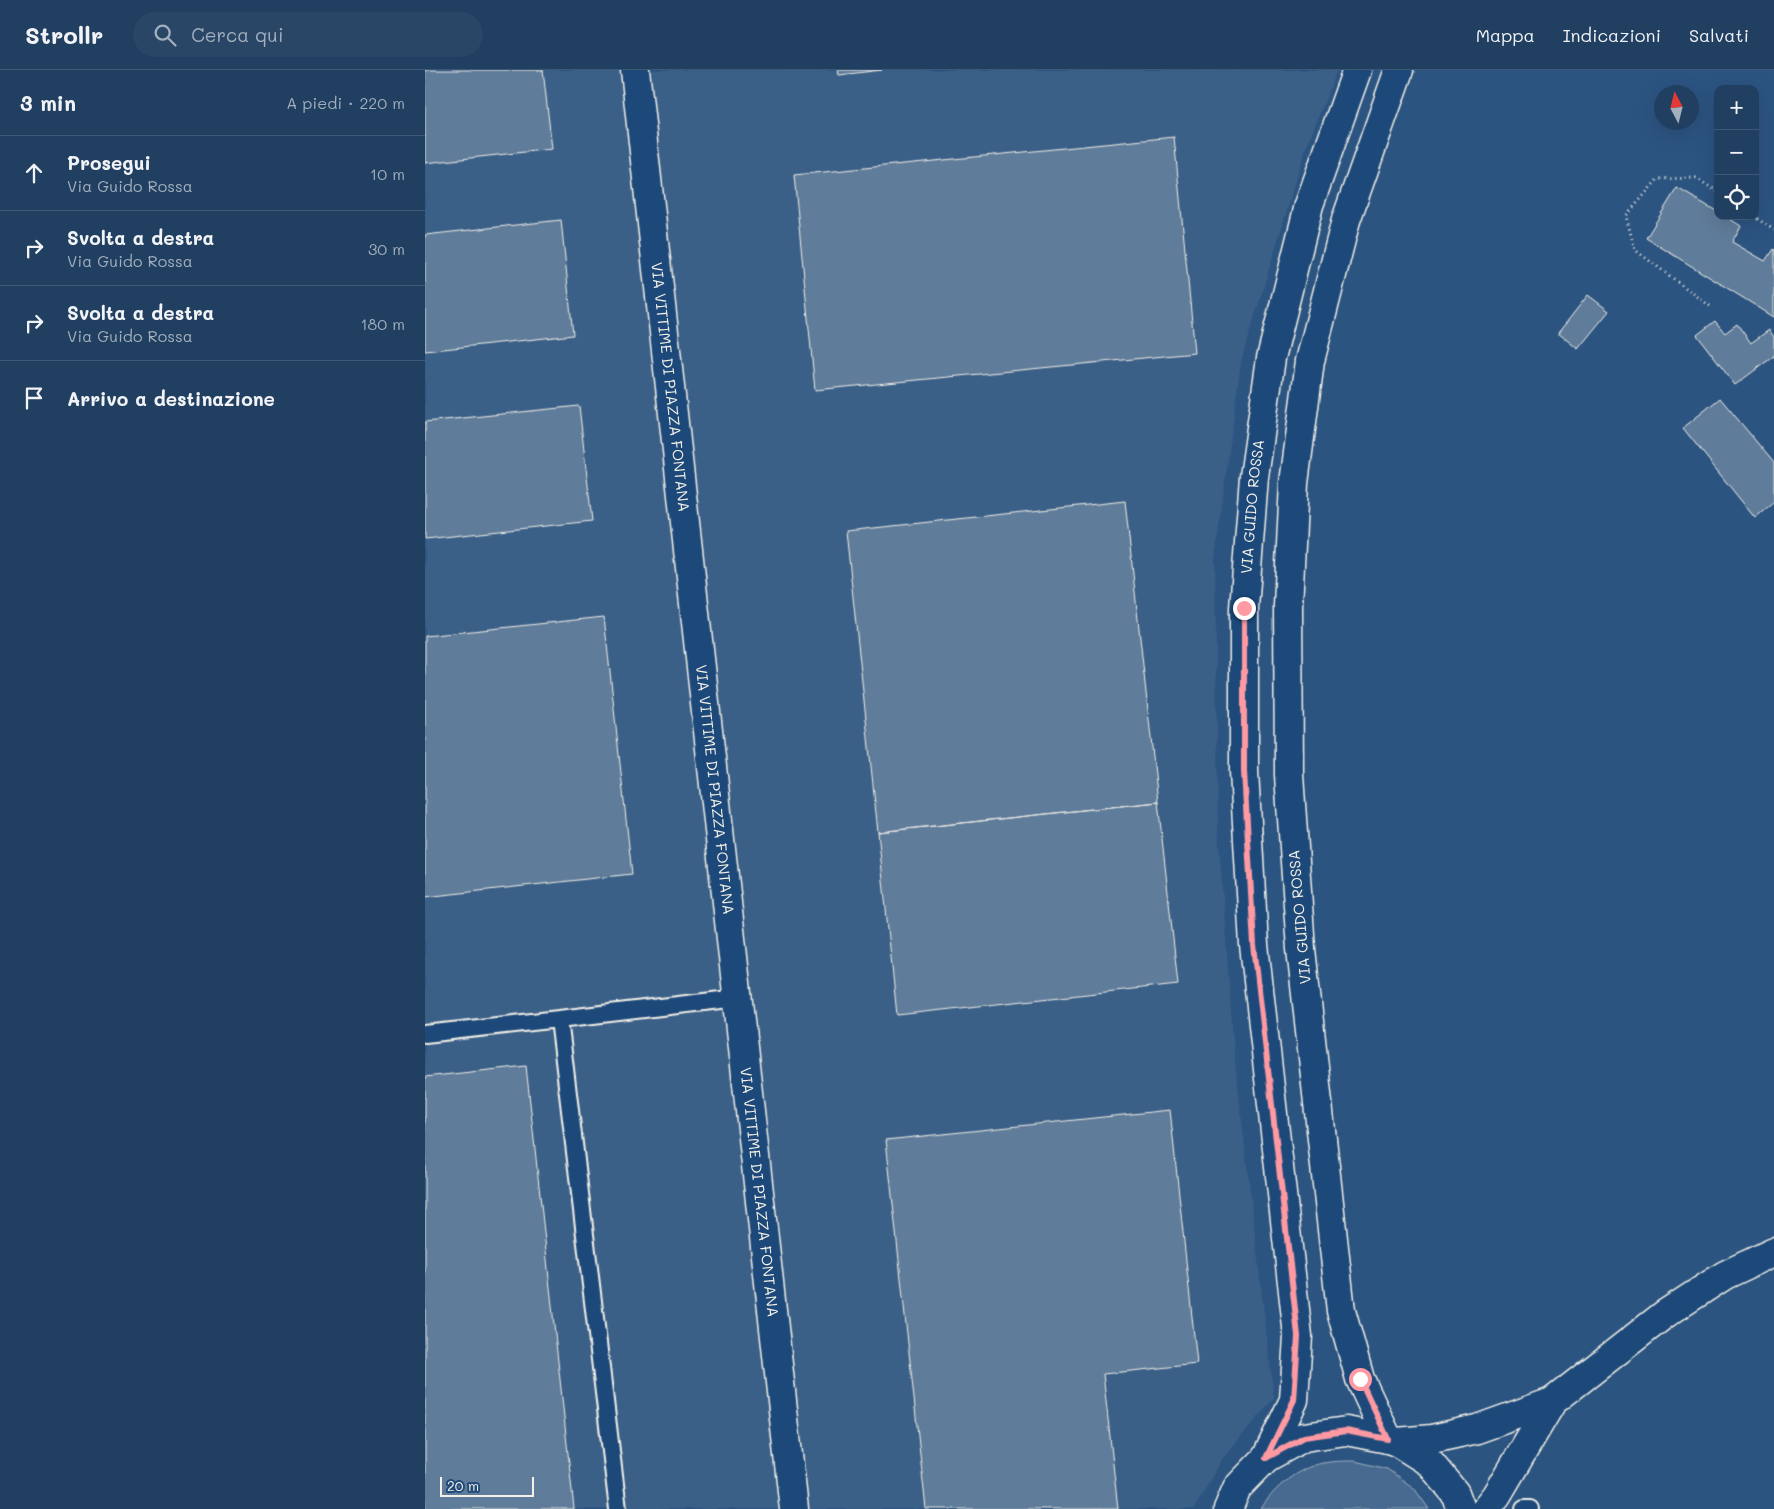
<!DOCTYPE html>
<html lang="it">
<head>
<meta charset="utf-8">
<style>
  :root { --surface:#213f61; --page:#294667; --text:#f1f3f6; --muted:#a2afbd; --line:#3e5876 }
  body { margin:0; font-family:Mali,sans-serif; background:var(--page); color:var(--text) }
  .controls { position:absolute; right:15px; top:15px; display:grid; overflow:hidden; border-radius:10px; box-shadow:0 5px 20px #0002 }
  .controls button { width:45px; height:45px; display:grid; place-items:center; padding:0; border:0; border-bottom:1px solid var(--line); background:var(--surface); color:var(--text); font:25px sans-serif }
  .compass { position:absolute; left:1229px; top:15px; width:45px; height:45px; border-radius:50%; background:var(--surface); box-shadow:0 5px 20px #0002; rotate:353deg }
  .scale { position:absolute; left:15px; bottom:12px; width:94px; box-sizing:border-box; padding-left:5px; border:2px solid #f4f1e8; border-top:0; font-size:14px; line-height:18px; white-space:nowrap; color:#f4f1e8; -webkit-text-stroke:4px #1f4a7a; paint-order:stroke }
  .stop { position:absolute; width:15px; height:15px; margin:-11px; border:4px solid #ff9aa2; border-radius:50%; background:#fff }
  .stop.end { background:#ff9aa2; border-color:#fff; box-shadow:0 1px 5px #0008 }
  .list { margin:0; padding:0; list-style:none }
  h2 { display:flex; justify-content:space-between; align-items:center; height:65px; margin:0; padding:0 20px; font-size:21px }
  h2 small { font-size:16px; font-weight:400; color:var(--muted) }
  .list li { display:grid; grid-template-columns:32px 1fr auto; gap:15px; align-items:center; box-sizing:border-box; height:75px; padding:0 20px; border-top:1px solid var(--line) }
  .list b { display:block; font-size:19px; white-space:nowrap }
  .list p { margin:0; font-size:16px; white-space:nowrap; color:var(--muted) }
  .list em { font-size:16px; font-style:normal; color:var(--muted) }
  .icon { flex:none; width:28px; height:28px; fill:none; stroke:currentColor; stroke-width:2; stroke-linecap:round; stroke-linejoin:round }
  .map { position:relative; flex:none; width:1349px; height:1439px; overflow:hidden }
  header { display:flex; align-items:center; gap:30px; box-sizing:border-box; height:70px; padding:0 25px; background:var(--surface); border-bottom:1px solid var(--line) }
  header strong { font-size:24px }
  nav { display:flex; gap:28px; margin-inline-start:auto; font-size:18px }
  .search { width:350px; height:45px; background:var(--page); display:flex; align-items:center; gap:12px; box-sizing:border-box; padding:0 18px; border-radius:28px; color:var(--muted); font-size:19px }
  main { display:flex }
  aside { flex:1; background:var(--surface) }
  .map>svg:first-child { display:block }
</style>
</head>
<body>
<header>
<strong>Strollr</strong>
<div class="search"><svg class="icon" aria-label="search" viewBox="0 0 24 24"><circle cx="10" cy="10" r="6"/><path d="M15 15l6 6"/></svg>Cerca qui</div>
<nav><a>Mappa</a><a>Indicazioni</a><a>Salvati</a></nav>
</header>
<main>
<aside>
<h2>3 min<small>A piedi · 220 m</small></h2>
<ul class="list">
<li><svg class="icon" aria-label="ahead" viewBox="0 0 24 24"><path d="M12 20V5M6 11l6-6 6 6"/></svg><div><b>Prosegui</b><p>Via Guido Rossa</p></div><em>10 m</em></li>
<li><svg class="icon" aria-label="right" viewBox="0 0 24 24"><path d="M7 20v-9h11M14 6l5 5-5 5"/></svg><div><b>Svolta a destra</b><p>Via Guido Rossa</p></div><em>30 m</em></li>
<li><svg class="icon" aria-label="right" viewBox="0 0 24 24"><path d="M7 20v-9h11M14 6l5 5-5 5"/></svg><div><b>Svolta a destra</b><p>Via Guido Rossa</p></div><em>180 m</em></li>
<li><svg class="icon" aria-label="arrive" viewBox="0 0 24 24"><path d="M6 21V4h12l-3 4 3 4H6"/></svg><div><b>Arrivo a destinazione</b></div></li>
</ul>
</aside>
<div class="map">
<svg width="1349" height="1439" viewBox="0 0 1349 1439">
  <rect width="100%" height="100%" fill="#2c5481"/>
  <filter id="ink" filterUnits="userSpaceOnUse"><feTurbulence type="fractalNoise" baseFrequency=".02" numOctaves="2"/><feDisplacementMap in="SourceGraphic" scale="10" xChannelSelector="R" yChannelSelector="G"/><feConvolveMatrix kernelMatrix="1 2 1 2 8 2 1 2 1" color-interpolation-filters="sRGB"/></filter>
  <g filter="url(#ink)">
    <path fill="#3b6088" d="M0 0H912L881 78 816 291 790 488 793 759 809 983 849 1328 797 1389 769 1439H0Z"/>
    <path fill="#496b90" stroke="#9eaebc" d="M930 1391 962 1399 989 1418 1004 1439H836C849 1417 873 1398 898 1393 909 1391 920 1391 930 1391Z"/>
    <path fill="#5e7b9a" stroke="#f4f1e8" d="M0 0H118L127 79 0 93Z
      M413 0H457L414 5Z
      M749 67 770 283 390 320 369 105Z
      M1252 118 1293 142V146H1300L1316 156 1307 172 1340 191 1348 179 1349 180V247L1221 168Z
      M136 150 148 265 0 281V165Z
      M1163 225 1184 241 1153 279 1133 263Z
      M1290 251 1300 263 1312 254 1326 273 1344 260 1349 267V286L1310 315 1272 265Z
      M1295 328 1349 393V432L1330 448 1258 358Z
      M154 336 167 451 0 469V352Z
      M700 431 733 732 453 762 421 461Z
      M179 547 207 804 0 827V566Z
      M733 732 753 914 472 945 453 762Z
      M101 996 149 1439H0V1007Z
      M745 1040 772 1294 678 1304 693 1439H501L461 1070Z"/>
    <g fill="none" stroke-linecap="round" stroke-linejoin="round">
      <defs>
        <path id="service" d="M134 949 313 928
          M0 964 134 949 193 1439
          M1099 1439H1105"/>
        <g id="minor">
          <path id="s1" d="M210 0 369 1439"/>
        </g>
        <g id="tertiary">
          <path d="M963 1369 935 1309 916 1241 876 879 864 705 863 536 869 413 885 291 921 150 974 0"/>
          <path d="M972 1372 1007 1369 1052 1359 1127 1332 1240 1244 1300 1205 1349 1182"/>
          <path id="s2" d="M841 1388 869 1330 873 1266 829 875 819 701V538L829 407 846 288 884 135 932 0"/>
          <path d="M803 1439 812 1418 841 1388 879 1367 921 1361 963 1369 972 1372 1005 1393 1030 1423 1036 1439"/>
          <path d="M1061 1439 1072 1425 1127 1332"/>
        </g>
      </defs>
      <use href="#service" stroke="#f4f1e8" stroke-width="20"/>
      <use href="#minor" stroke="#f4f1e8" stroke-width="31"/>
      <use href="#tertiary" stroke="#f4f1e8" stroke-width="31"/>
      <path stroke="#f4f1e8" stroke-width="3" stroke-dasharray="1 4" stroke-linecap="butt" d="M1328 146 1349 160
        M1285 236 1210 180 1201 146 1233 109 1271 108 1293 122"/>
      <use href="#service" stroke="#1f4a7a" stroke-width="16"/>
      <use href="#minor" stroke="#1f4a7a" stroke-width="28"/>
      <use href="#tertiary" stroke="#1f4a7a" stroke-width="28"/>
    </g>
  </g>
  <g fill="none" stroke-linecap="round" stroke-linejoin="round" filter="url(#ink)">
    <path stroke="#ff9aa2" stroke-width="6" d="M819 538V701L829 875 873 1266 869 1330 841 1388 879 1367 921 1361 963 1369 935 1309"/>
  </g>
  <g text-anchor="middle" stroke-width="4" stroke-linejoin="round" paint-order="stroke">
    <g font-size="15" fill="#f4f1e8" stroke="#1f4a7a">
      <text dy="5" stroke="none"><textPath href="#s1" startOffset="319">VIA VITTIME DI PIAZZA FONTANA</textPath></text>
      <text dy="5" stroke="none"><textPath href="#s2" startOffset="961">VIA GUIDO ROSSA</textPath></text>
      <text dy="5" stroke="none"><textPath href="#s1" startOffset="724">VIA VITTIME DI PIAZZA FONTANA</textPath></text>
      <text transform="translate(875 847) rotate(-95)" y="5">VIA GUIDO ROSSA</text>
      <text dy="5" stroke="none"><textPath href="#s1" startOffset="1129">VIA VITTIME DI PIAZZA FONTANA</textPath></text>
    </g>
  </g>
</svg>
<div class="controls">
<button>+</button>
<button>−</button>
<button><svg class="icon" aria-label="locate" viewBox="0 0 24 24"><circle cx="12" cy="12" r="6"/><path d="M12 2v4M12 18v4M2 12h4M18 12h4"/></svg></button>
</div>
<svg class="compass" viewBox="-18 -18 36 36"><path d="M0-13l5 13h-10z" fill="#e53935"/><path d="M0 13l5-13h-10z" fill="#a2afbd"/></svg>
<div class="scale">20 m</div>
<div class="stop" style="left:935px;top:1309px"></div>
<div class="stop end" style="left:819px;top:538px"></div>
</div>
</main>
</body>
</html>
